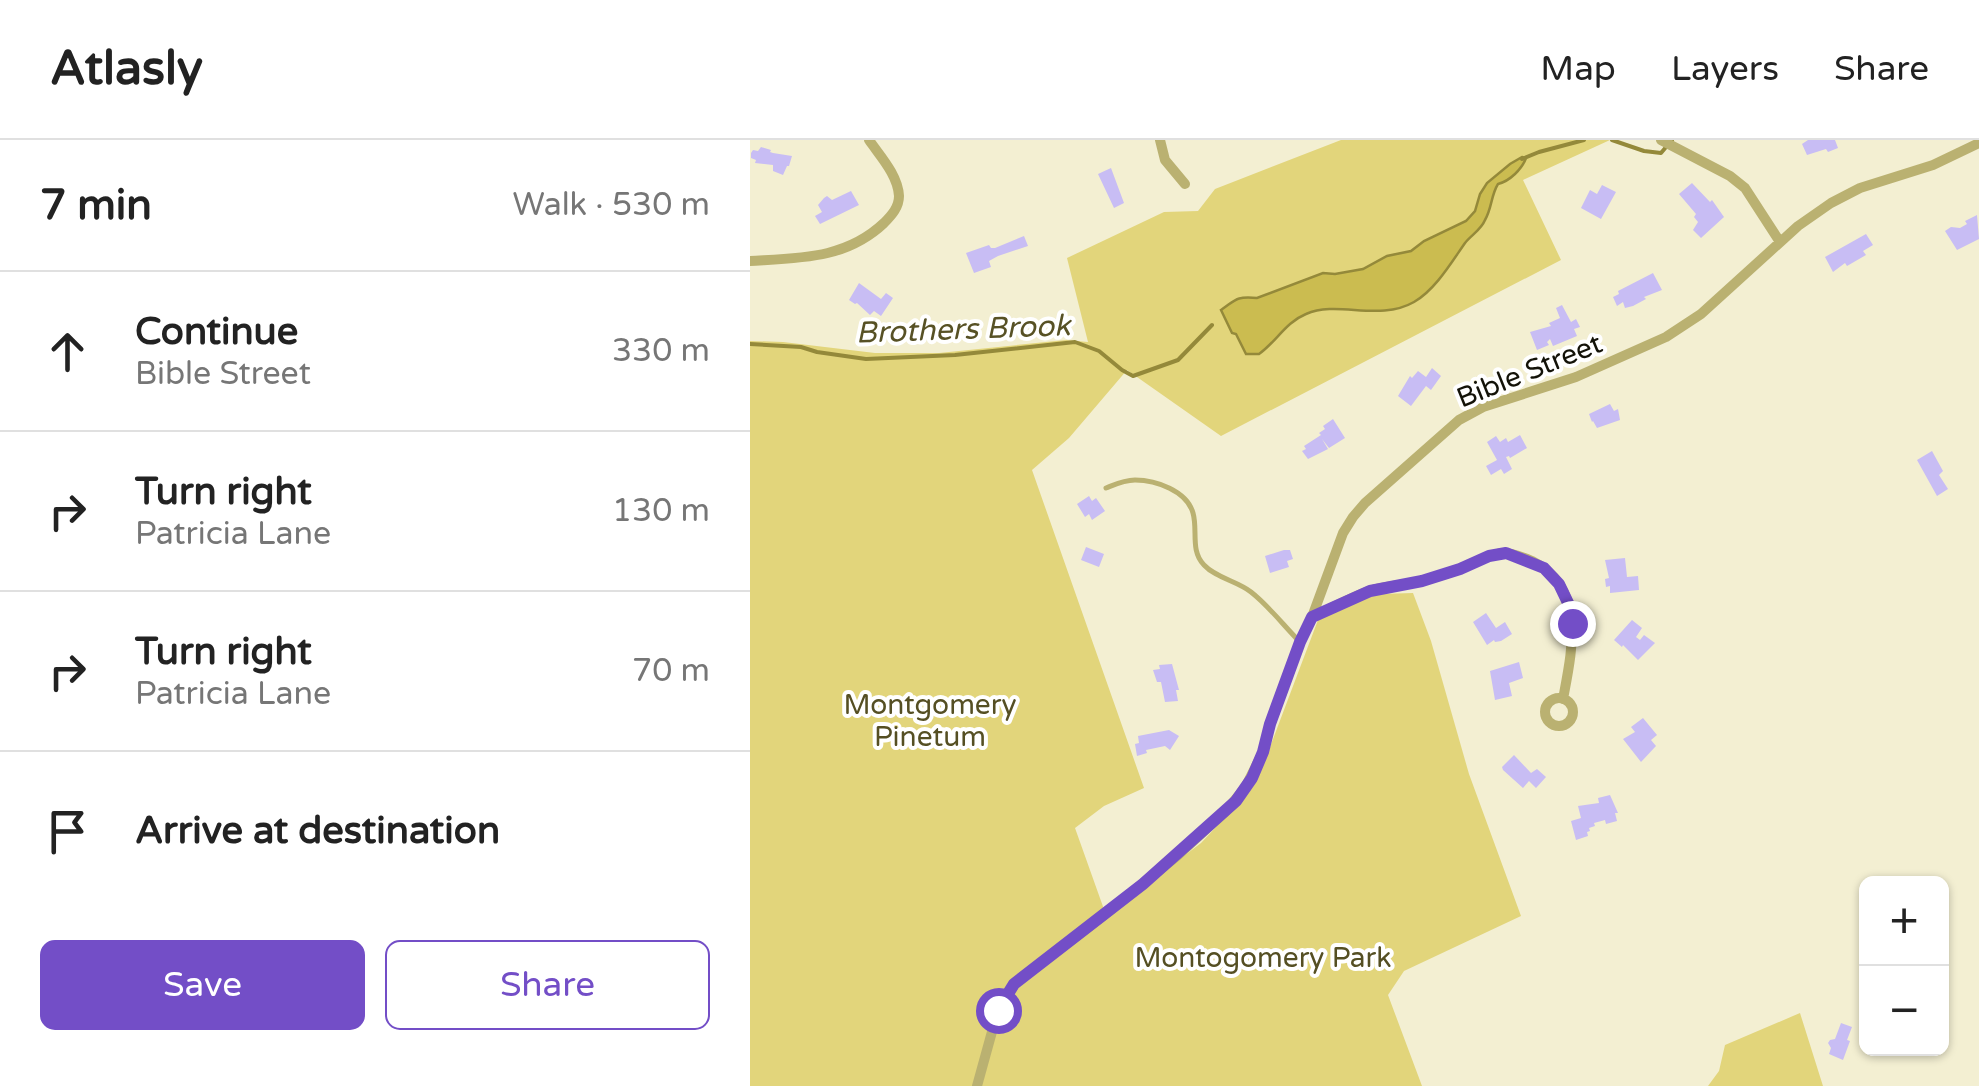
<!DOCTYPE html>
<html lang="en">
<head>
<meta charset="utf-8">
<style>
  :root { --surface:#fff; --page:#f6f6f6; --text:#222; --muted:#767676; --line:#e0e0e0; --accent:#734ec7 }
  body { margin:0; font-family:"Varela Round",sans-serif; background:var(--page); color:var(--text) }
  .controls { position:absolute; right:30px; bottom:30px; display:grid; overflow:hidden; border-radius:15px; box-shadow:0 2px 8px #0004 }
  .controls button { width:90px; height:90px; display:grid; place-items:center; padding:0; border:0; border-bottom:2px solid var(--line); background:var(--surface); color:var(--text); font:50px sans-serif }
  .stop { position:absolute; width:30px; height:30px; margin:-22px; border:8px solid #734ec7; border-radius:50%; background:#fff }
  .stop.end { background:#734ec7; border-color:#fff; box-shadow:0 2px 10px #0008 }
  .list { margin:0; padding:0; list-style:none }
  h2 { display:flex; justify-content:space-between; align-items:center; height:130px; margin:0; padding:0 40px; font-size:42px }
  h2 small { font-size:32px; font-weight:400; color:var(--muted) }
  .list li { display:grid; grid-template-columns:65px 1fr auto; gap:30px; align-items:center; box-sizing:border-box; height:160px; padding:0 40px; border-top:2px solid var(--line) }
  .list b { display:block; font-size:38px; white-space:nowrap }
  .list p { margin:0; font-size:32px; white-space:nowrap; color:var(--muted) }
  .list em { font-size:32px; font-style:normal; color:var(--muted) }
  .actions { display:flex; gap:20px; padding:30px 40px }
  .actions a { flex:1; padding:22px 0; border:2px solid var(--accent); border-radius:15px; text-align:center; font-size:35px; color:var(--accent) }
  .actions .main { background:var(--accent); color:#fff }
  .icon { flex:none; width:55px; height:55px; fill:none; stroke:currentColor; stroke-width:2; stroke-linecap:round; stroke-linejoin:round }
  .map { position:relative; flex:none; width:1229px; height:946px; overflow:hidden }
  header { display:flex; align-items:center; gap:60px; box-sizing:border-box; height:140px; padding:0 50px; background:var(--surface); border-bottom:2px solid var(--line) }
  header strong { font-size:48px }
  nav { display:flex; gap:55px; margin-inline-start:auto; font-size:35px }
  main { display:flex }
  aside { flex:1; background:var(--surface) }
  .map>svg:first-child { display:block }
</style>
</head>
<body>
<header>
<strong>Atlasly</strong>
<nav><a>Map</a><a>Layers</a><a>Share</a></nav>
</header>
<main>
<aside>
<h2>7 min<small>Walk · 530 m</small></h2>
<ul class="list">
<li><svg class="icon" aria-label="ahead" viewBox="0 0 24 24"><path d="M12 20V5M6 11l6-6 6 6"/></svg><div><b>Continue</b><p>Bible Street</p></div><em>330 m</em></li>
<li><svg class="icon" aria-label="right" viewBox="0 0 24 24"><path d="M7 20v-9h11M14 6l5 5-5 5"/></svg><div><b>Turn right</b><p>Patricia Lane</p></div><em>130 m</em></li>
<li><svg class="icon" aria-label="right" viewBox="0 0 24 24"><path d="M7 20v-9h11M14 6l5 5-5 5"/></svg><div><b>Turn right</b><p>Patricia Lane</p></div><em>70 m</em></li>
<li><svg class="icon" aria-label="arrive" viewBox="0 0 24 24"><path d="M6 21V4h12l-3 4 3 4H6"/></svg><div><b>Arrive at destination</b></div></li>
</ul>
<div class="actions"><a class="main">Save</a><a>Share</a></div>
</aside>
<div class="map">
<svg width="1229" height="946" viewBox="0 0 1229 946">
  <rect width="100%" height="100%" fill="#f3efd2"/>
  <path fill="#e2d57b" d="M591 0H860L773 40 811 120 471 296 377 230 319 298 282 330 394 648 354 666 325 688 356 775 451 703 490 662 514 623 571 472 629 454 663 453 681 501 719 634 771 776 654 831 638 855 672 946H0V201L33 202 125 213H189L316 200 338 202 317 118 414 72 448 71 465 49Z
    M1050 873 1073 946H958L969 931 975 905Z"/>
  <path fill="#cbbc50" stroke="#94893a" stroke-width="2.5" d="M772 17 776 18C772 29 760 41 748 44 741 55 742 68 735 80 731 90 721 95 715 103 701 123 685 150 664 162 629 182 588 160 556 174 536 182 526 202 509 214H496L486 194 482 193 471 170C486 160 485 156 507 158L573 133 585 134 613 129 637 116 661 111 674 101 716 81 725 71 730 54 737 43 760 24Z"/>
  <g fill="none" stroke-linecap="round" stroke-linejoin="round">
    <path stroke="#94893a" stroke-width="4" d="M862 0 894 11 911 13 922 0
      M772 19 789 12 834 0
      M0 204 51 207 67 212 116 219 205 215 325 202 349 211 372 230 383 236 428 220 462 185"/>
  </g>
  <path fill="#c8bdf4" d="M1058 0H1085L1088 8 1078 12 1076 9 1057 15 1052 4Z
    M11 7 21 10 20 12 23 13 42 16 39 26H37L33 35 23 31V25L5 23 6 20 1 18V13L3 10 8 11Z
    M361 28 374 63 364 68 348 34Z
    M942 43 960 62 962 60 974 77 951 98 943 90 948 82 944 77 946 74 929 54Z
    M852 45 866 52 851 79 831 68 840 50 847 54Z
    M101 51 109 65 70 84 65 76 72 72 68 65 74 58 77 56 82 60Z
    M1227 75 1229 99 1207 110 1195 91 1201 87 1210 88 1217 84 1215 81Z
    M1116 94 1123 105 1113 111 1116 115 1097 126 1095 123 1083 132 1075 117Z
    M274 96 278 106 248 116 239 121 241 127 224 133 216 113 239 105 241 108H245Z
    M903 133 912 150 894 157 896 159 883 166 875 168 873 162 867 166 863 157 869 154 868 151Z
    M109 143 131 159 136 153 143 158 131 176 124 171 120 175 107 163 105 164 99 160Z
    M812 165 821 182 826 179 830 187 824 189 827 196 803 206 800 199 797 202 799 205 787 210 780 192 801 186 799 183 810 178 806 168Z
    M682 228 691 236 681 250 676 246 661 266 648 256 660 236 662 238 668 231 676 237Z
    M860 264 864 271 868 269 870 280 847 288 843 281 842 282 839 274Z
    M583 279 595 298 579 308 572 299 578 309 558 319 552 311 556 309 554 306 571 295 569 293 575 289 573 286Z
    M770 295 777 308 760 318 759 316 756 317 762 329 754 334 751 329 741 335 736 326 747 320 737 302 746 296 750 302 756 298 758 302Z
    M1182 311 1193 331 1189 335 1198 349 1187 356 1167 320Z
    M339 356 342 361 346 358 355 371 342 380 339 374 335 377 327 364Z
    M336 407 354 414 349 427 331 420Z
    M534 410H540L543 419 537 421 539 427 520 433 515 416Z
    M875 418 877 437 888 436 889 450 860 453V446L856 447 855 439 859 438 855 420Z
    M736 473 746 488 755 482 762 494 751 501 745 502 744 500 737 505 723 482Z
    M882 480 892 488 886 497 890 500 894 495 905 503 888 520 873 505 872 507 864 500Z
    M769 522 773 538 759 543 762 556 745 560 740 531Z
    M422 524 429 550H426L428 561 415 562 411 542H407L403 530 410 529 409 525Z
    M893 578 907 595 901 600 906 606 891 622 873 599 885 592 881 587Z
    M419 590 429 596 420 610 415 606 396 610 397 613 387 616 385 604 389 603 388 596Z
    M764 615 781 633 787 629 796 637 786 648 779 641 773 648 753 630 752 627Z
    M860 655 868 673H865L867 681 856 684 855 680 844 683 845 686 839 688 840 691 837 692 838 696 826 700 821 681 831 678 828 666 849 663 848 658Z
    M1091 883 1102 887 1097 900 1100 901 1093 920 1079 914 1081 908 1078 903 1080 900 1085 899Z"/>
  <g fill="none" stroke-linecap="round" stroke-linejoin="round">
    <path stroke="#bab171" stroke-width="5" d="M356 348C366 344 374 340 385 340 406 340 437 351 443 373 448 390 440 411 454 425 466 438 487 441 501 452 519 466 534 486 550 502"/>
    <path stroke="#bab171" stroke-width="10" d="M410 0 415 20 435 44
      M911 0 980 36 995 48 1030 102
      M0 121C50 118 96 119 134 83 142 75 149 67 149 56 148 35 130 16 119 0
      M562 477C581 469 599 458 619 451 638 445 660 445 679 439 689 436 699 433 709 429 723 424 736 415 752 413 762 413 773 417 782 421 837 448 822 511 813 559
      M795 572a14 14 0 1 1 28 0a14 14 0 1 1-28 0Z
      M227 946 248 870 264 844 353 776 428 715 474 673 495 648 513 612 520 585 550 502 562 477 593 393 603 377 615 363 709 280 733 267 826 237 916 197 951 174 1048 86 1081 63 1110 48 1183 25 1229 3"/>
  </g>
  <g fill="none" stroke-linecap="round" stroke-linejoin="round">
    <path stroke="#734ec7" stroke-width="12" d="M248 870 264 844 393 744 486 661 502 638 513 612 520 584 550 502 562 477 620 451 672 441 710 429 739 416 756 413 794 428 809 444 820 467 822 483"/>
  </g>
  <g text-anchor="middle" stroke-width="8" stroke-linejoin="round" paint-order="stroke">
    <g font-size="28" fill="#131208" stroke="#fff">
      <text transform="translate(779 230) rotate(-22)" y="10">Bible Street</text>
    </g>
    <g font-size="28" fill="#554f23" stroke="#fff">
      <text x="180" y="574">Montgomery<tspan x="180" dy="32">Pinetum</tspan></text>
      <text x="513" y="827">Montogomery Park</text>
    </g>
    <g font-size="30" font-style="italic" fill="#575125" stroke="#fff">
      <text transform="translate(213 189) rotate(-2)" y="10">Brothers Brook</text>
    </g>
  </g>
</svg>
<div class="controls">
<button>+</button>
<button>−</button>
</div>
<div class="stop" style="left:248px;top:870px"></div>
<div class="stop end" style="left:822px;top:483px"></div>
</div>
</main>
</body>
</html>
